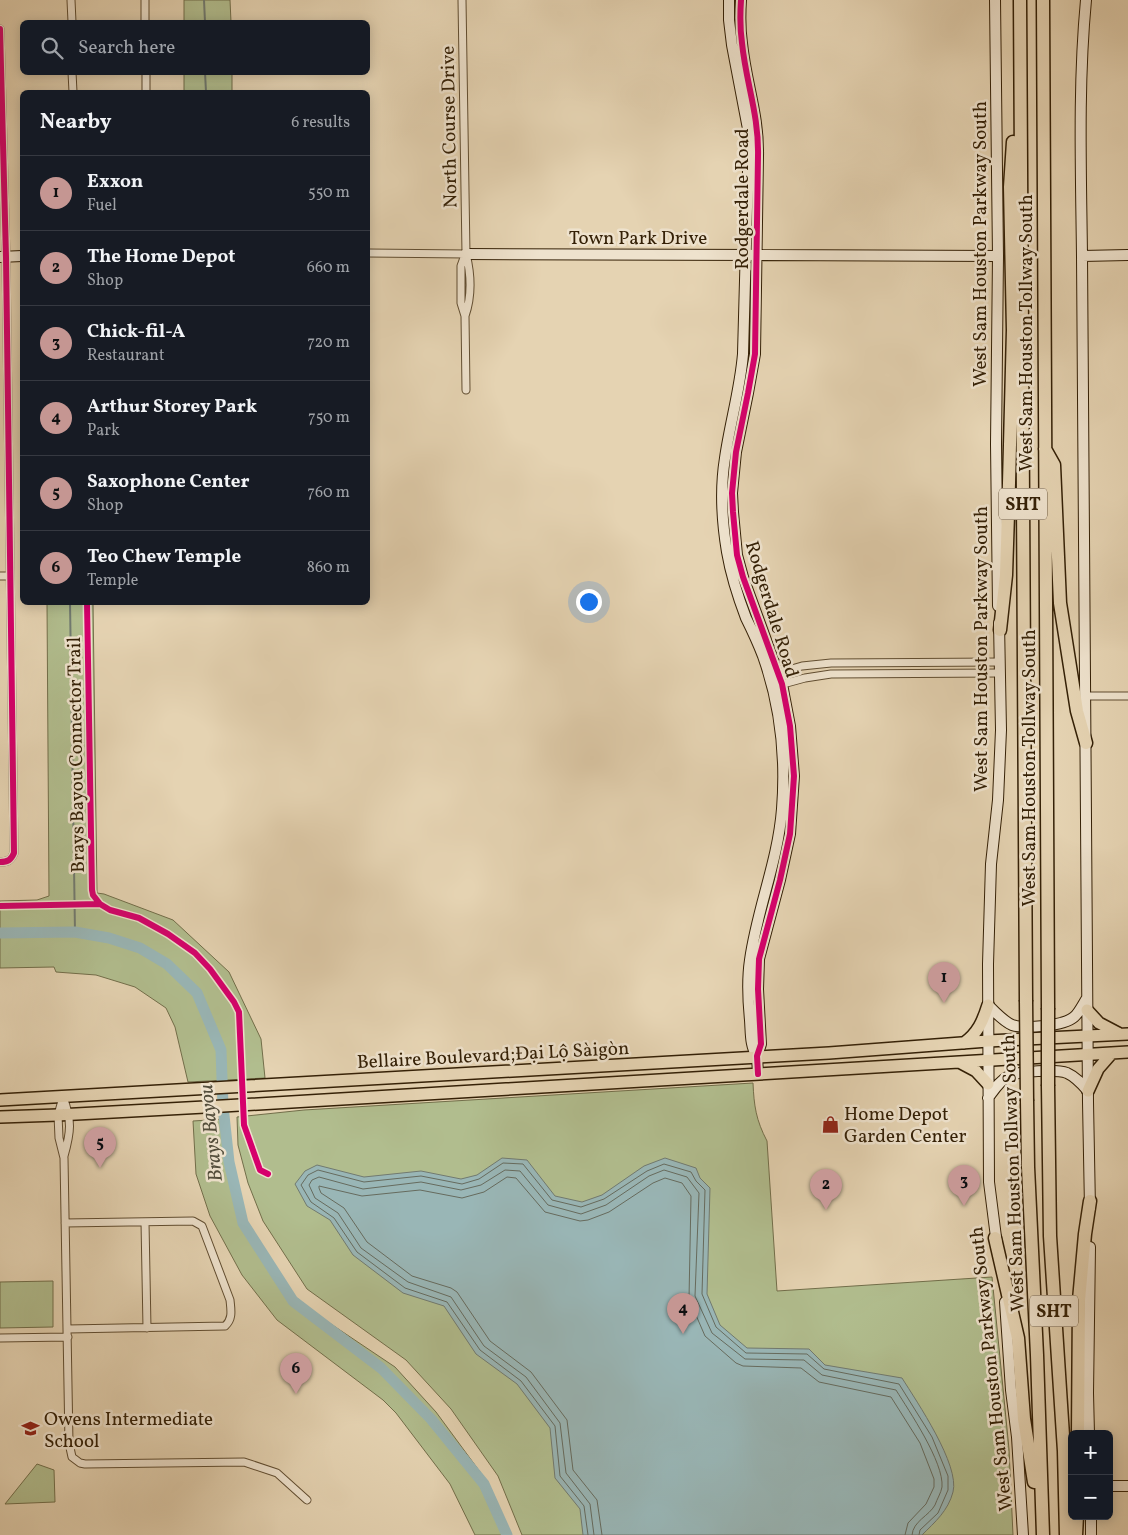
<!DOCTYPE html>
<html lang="en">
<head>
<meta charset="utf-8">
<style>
  :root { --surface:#171b24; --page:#20242c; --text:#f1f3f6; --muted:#9ea1a6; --line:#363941; --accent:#c59692 }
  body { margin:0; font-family:Vollkorn,serif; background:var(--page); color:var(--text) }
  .controls { position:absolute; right:15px; bottom:15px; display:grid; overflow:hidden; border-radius:8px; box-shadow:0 2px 12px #0003 }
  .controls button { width:45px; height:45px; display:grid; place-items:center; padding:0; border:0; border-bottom:1px solid var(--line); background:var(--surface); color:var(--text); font:25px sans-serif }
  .you { position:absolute; left:588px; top:601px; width:18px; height:18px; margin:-12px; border:4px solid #fff; border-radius:50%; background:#1a73e8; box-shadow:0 0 0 8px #1a73e833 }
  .badge { display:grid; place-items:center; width:32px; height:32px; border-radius:50%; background:var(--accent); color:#111; font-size:16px; font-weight:700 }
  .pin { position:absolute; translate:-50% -41px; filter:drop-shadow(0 1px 2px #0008) }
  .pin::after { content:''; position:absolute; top:26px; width:18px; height:15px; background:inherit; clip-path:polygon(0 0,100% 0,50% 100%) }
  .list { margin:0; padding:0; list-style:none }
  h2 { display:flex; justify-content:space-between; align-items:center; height:65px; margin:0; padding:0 20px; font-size:21px }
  h2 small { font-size:16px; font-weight:400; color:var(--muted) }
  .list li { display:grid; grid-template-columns:32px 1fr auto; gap:15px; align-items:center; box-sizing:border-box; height:75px; padding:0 20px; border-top:1px solid var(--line) }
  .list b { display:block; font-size:19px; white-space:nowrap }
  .list p { margin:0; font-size:16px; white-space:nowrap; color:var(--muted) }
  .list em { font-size:16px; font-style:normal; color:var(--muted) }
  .icon { flex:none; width:28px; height:28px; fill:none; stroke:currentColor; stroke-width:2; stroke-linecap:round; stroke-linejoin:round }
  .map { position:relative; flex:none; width:1128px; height:1535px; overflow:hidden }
  .search { position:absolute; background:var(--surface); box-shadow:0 2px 12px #0003; left:20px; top:20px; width:350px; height:55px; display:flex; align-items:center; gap:12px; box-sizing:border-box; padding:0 18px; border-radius:8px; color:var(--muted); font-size:19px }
  .panel { position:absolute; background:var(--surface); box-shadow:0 2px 12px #0003; left:20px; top:90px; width:350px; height:515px; border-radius:8px }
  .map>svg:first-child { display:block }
</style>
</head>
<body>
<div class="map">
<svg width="1128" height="1535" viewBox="0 0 1128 1535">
  <rect width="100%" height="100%" fill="#e5d3b2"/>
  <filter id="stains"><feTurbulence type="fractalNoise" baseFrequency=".004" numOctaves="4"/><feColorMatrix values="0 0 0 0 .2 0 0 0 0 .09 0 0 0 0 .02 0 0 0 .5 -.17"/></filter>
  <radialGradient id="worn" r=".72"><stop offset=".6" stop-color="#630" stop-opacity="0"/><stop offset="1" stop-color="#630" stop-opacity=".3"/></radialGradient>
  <path fill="#b1bd8e" stroke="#726e4a" d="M184 0H230L231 22H184Z
    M184 73H232V92H184Z
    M47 603H93L97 893 104 894 173 920 229 972 261 1039 265 1078 188 1082 175 1027 166 1008 135 987 96 975 56 972 54 967 0 968V901L37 900 49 896Z
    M753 1083C754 1106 756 1120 767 1141L777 1291 992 1277 1009 1449 1013 1535H522L498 1476 451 1409 406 1360 307 1289 263 1221 248 1183 238 1145 237 1117 304 1110Z
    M224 1119 223 1134 232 1179 247 1221 292 1294 319 1316 395 1367 436 1412 486 1480 510 1535H475L450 1484 396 1413 383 1400 277 1320 242 1275 210 1216 196 1174 193 1121Z
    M53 1281V1327L0 1328V1282Z
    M37 1464 54 1470 55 1502 5 1504Z"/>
  <path fill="#99b6b6" stroke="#717a70" d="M502 1158 527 1160 555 1196 582 1202 602 1195 644 1166 665 1158 696 1168 700 1178 710 1188 707 1294 720 1325 747 1348 809 1349 825 1365 902 1378C917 1402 960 1465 953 1492 948 1511 935 1522 922 1535H583L580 1509 555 1478 550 1428 517 1384 476 1354 444 1306 403 1293 353 1255 330 1220 307 1206 295 1184 305 1171 317 1165 364 1177 421 1171 461 1179 477 1175Z"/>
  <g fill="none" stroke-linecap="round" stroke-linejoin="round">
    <path stroke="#666b5e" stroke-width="1" d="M588 1535 584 1506 560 1476 555 1426 521 1381 480 1350 447 1302 405 1288 357 1252 334 1218 311 1202 301 1185 308 1175 318 1170 364 1182 421 1176 462 1184 479 1179 503 1163 523 1164 552 1200 581 1207 604 1199 647 1171 664 1164 691 1172 696 1181 705 1190 702 1294 716 1327 746 1353 807 1354 824 1369 899 1384 932 1437 948 1476V1490L938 1513 920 1530 919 1535
      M594 1535 590 1504 566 1473 560 1423 526 1377 484 1346 451 1297 408 1282 361 1248 338 1213 315 1198 309 1185 312 1180 319 1177 363 1189 421 1182 461 1190 481 1185 505 1170 520 1171 548 1205 581 1214 606 1205 649 1176 664 1170 687 1177 699 1193 695 1296 712 1333 745 1359 804 1360 822 1375 896 1390C909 1411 944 1462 942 1487 941 1493 937 1499 935 1505 929 1516 913 1521 912 1535
      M602 1535 597 1500 573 1470 567 1420 531 1372 490 1341 457 1292 451 1288 412 1276 367 1242 344 1208 321 1193 319 1188V1186L362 1196 420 1190 462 1198 484 1192 507 1177 516 1178 545 1212 580 1221 588 1220 609 1212 653 1183 665 1178 682 1183 691 1196 689 1299 705 1336 736 1363 743 1366 801 1368 819 1382 891 1397 920 1443 934 1479V1487L926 1504 908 1523 905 1535"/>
    <path stroke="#717a70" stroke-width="2" d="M204 0 205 22
      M205 72 206 92
      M70 602 75 932"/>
    <path stroke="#99b6b6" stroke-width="11" d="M0 933 75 932 109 938 140 948 167 964 197 993 221 1050 223 1106 229 1162 243 1223 293 1301 381 1368 431 1419 484 1484 507 1535"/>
    <defs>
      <path id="street" d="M71 0 72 22
        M145 0V22
        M462 0 466 254C471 274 472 296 465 316
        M0 29 6 257 14 853C11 860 8 862 0 862
        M72 72 73 92
        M146 72V92
        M368 253 466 254
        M465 255 461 266V303L465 316 466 390
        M0 576H10
        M774 674 802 666 831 663 1000 662
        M772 687 805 678 831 674 1000 673
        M1085 696H1128
        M63 1097 58 1115 59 1138 64 1158 69 1443 72 1457 80 1463 85 1464 244 1462 277 1473 307 1500
        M63 1097C72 1121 71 1131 64 1156
        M145 1222 147 1328
        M65 1223 193 1221 202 1226 230 1300C231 1310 233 1319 225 1326L68 1329
        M0 1338 68 1337"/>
      <path id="secondary" d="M729 0V20L732 45 749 134 743 354C740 390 730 423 725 458 720 489 722 522 727 552 731 575 738 597 746 618 752 630 758 643 763 656 780 704 786 758 782 809 778 861 757 909 750 960 747 980 748 1000 750 1020 751 1033 750 1046 757 1056
        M741 0C740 15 740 29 742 43 746 83 759 115 758 156L755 354 748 393 736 452 732 493 733 512 737 555 743 577 782 684 790 726 794 776 790 834 780 880 759 959 758 989 761 1044 757 1056 758 1074
        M995 0 998 256 996 444 998 606
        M1086 0C1078 85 1081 170 1082 256L1088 1102 1090 1208
        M466 254 998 256
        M1082 256 1128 255
        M0 257 22 256
        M988 1005C995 1012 1003 1021 1012 1025 1024 1029 1064 1026 1074 1017 1079 1013 1083 1004 1087 998
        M988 1098C994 1090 1000 1080 1009 1076 1019 1071 1057 1069 1067 1073 1076 1077 1082 1084 1088 1091
        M997 1245 989 1182 988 964 991 864 998 800 1001 730 999 623
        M1005 1302 1011 1390 1017 1437 1023 1535
        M1089 1434 1088 1393 1090 1247
        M1109 1486H1128
        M1091 1516V1535"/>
      <path id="primary" d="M1087 1010 1099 1023 1118 1033
        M964 1043C978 1033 983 1021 988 1005
        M961 1063 976 1071 988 1084
        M1088 1091 1098 1069 1112 1053
        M0 1100 829 1053 988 1041 1128 1034
        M0 1117 58 1115 223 1106 1128 1052"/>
      <path id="highway" d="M1020 0 1026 1000
        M1043 0 1048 1008
        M1045 449 1054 465 1060 603 1077 711 1086 743
        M1000 630 1006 575 1009 483 1013 330 1010 187 1013 142
        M1048 1086 1050 1236 1064 1451 1066 1535
        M1027 1101 1028 1167 1037 1355 1043 1535
        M995 1238 1018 1338 1024 1419 1034 1482
        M1078 1434 1079 1300 1085 1234 1090 1201
        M1076 1535 1077 1516"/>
    </defs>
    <use href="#street" stroke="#604d31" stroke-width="9"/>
    <use href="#secondary" stroke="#342006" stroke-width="12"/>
    <use href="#primary" stroke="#342006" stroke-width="14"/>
    <use href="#highway" stroke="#342006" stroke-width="15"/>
    <use href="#street" stroke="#eee2cd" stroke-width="7"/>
    <use href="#secondary" stroke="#eee2cd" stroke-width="10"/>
    <use href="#primary" stroke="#e5d3b2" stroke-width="11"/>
    <use href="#highway" stroke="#e5d3b2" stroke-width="12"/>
    <defs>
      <path id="highway-bridge" d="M1026 1000 1027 1101
        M1048 1008V1086"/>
    </defs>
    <use href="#highway-bridge" stroke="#342006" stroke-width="15" stroke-linecap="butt"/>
    <use href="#highway-bridge" stroke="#e5d3b2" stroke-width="12"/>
    <defs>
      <path id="cycleway" d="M741 0C740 15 740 29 742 43 746 83 759 115 758 156L755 354 748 393 736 452 732 493 733 512 737 555 743 577 782 684 790 726 794 776 790 834 780 880 759 959 758 989 761 1044 757 1056 758 1074
        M0 29 6 257 14 853C11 860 8 862 0 862
        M87 602 92 890 93 895 100 904
        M0 906 100 904 110 910 139 918 168 934 195 953 210 969 234 1002 239 1012 244 1125 260 1170 268 1174"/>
    </defs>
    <use href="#cycleway" stroke="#eee2cd" stroke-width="9"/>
    <use href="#cycleway" stroke="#d6006c" stroke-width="6"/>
  </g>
  <defs>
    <symbol id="shop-bare" viewBox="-9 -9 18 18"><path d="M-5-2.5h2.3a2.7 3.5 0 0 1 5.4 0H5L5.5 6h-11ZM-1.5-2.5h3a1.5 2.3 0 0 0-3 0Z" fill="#8f2418" stroke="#eee2cd" stroke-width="2.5" paint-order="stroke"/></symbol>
    <symbol id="school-bare" viewBox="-9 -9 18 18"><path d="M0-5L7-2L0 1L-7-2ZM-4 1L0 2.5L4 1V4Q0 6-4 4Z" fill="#8f2418" stroke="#eee2cd" stroke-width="2.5" paint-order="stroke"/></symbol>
  </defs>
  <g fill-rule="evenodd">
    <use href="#shop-bare" x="818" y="1112" width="25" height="25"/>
    <use href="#school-bare" x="18" y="1416" width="25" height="25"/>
  </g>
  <g text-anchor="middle" stroke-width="5" stroke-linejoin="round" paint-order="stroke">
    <g fill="#eee2cd" stroke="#6c5a42" stroke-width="1">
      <rect x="999" y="488.5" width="48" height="31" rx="4"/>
      <rect x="1030" y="1295.5" width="48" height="31" rx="4"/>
    </g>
    <g font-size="18" font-weight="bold" fill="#342006">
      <text x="1023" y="510">SHT</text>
      <text x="1054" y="1317">SHT</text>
    </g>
    <g font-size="19" fill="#342006" stroke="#eee2cd">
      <text transform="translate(448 127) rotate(-91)" y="7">North Course Drive</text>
      <text transform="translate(741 199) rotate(-90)" y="7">Rodgerdale Road</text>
      <text x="638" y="244">Town Park Drive</text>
      <text transform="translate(979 244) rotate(-90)" y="7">West Sam Houston Parkway South</text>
      <text transform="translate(1025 333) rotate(-90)" y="7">West Sam Houston Tollway South</text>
      <text transform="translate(773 609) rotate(73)" y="7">Rodgerdale Road</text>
      <text transform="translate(980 649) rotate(-90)" y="7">West Sam Houston Parkway South</text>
      <text transform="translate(75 755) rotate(-91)" y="7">Brays Bayou Connector Trail</text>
      <text transform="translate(1028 768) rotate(-90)" y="7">West Sam Houston Tollway South</text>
      <text transform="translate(493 1054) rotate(-3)" y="7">Bellaire Boulevard;Đại Lộ Sàigòn</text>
      <text transform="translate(1012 1173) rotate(-92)" y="7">West Sam Houston Tollway South</text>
      <text transform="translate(990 1369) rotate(-96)" y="7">West Sam Houston Parkway South</text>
    </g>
    <g font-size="19" fill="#342006" stroke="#eee2cd" text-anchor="start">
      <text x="844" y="1120">Home Depot<tspan x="844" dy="22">Garden Center</tspan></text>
      <text x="44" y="1425">Owens Intermediate<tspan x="44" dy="22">School</tspan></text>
    </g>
    <g font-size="20" font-style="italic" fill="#524d3b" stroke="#eee2cd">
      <text transform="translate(210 1133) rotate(-96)" y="7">Brays Bayou</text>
    </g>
  </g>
  <rect width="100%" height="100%" filter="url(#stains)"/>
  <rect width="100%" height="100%" fill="url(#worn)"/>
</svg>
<div class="controls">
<button>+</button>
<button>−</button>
</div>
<div class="you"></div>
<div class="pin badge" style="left:944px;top:1003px">1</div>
<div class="pin badge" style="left:826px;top:1210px">2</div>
<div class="pin badge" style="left:964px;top:1206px">3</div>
<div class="pin badge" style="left:683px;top:1334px">4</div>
<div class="pin badge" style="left:100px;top:1168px">5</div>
<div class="pin badge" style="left:296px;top:1394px">6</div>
<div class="search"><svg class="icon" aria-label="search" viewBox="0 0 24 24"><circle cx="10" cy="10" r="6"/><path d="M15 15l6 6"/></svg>Search here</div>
<section class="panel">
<h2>Nearby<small>6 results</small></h2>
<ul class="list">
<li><span class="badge">1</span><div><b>Exxon</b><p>Fuel</p></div><em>550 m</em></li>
<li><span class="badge">2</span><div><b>The Home Depot</b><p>Shop</p></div><em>660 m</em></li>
<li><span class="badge">3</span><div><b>Chick-fil-A</b><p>Restaurant</p></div><em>720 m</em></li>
<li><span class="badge">4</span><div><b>Arthur Storey Park</b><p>Park</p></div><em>750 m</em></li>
<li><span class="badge">5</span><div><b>Saxophone Center</b><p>Shop</p></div><em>760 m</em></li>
<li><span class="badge">6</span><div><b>Teo Chew Temple</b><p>Temple</p></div><em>860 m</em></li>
</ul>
</section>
</div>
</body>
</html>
